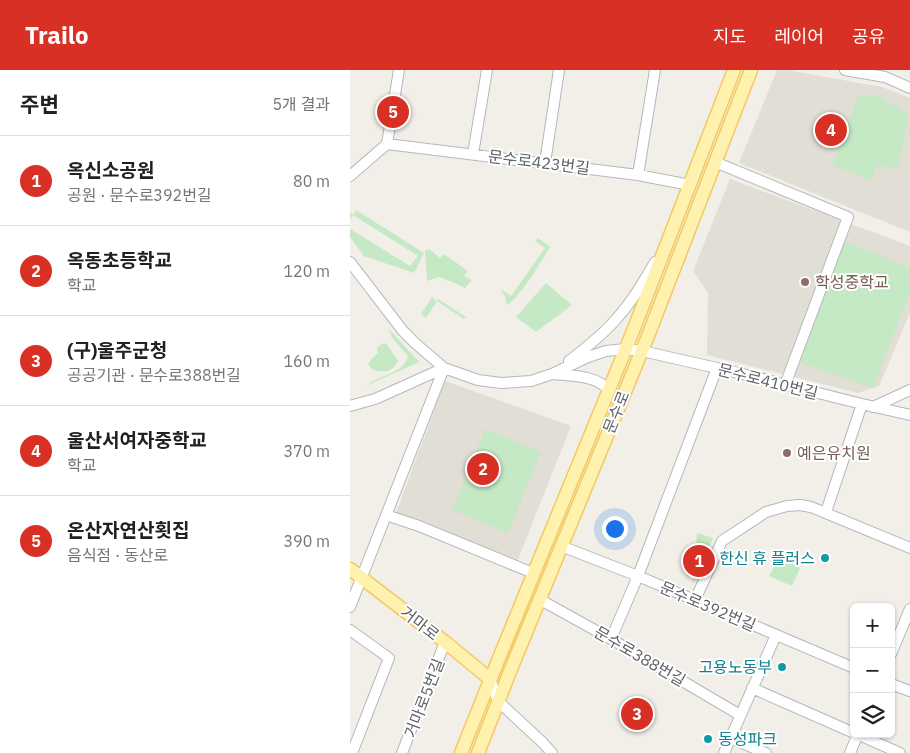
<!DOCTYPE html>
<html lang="ko">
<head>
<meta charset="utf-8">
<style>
  :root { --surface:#fff; --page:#f2f2f2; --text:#202124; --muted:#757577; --line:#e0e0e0; --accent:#d93025 }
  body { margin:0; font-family:"IBM Plex Sans","Noto Sans KR",sans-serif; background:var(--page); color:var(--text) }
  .controls { position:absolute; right:15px; bottom:15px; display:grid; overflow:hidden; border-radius:8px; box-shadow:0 1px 4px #0004 }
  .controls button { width:45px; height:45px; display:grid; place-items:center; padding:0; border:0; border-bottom:1px solid var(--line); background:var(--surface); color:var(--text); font:25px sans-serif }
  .you { position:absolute; left:264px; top:458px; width:18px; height:18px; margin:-12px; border:4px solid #fff; border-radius:50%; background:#1a73e8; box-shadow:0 0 0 8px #1a73e833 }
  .badge { display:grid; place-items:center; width:32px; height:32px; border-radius:50%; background:var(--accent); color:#fff; font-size:16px; font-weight:700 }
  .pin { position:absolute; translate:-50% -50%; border:2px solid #fff; box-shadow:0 1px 5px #0006 }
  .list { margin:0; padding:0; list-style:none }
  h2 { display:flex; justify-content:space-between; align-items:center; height:65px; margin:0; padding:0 20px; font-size:21px }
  h2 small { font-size:16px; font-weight:400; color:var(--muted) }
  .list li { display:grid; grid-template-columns:32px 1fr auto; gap:15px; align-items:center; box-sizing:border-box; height:90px; padding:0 20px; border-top:1px solid var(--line) }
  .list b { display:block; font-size:19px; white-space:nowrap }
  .list p { margin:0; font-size:16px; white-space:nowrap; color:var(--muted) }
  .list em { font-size:16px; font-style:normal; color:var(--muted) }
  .icon { flex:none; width:28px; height:28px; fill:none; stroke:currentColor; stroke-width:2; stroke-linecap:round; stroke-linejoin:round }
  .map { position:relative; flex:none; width:560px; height:683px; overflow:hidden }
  header { display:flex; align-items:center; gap:30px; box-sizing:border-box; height:70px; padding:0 25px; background:var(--accent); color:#fff }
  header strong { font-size:24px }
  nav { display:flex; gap:28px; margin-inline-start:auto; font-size:18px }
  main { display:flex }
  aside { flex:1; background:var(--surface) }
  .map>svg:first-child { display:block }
</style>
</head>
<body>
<header>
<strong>Trailo</strong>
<nav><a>지도</a><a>레이어</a><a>공유</a></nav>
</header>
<main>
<aside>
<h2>주변<small>5개 결과</small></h2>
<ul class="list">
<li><span class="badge">1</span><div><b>옥신소공원</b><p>공원 · 문수로392번길</p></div><em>80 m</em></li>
<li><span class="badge">2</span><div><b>옥동초등학교</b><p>학교</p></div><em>120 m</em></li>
<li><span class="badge">3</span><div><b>(구)울주군청</b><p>공공기관 · 문수로388번길</p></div><em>160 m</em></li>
<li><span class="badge">4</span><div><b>울산서여자중학교</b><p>학교</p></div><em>370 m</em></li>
<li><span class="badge">5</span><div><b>온산자연산횟집</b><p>음식점 · 동산로</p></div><em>390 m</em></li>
</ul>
</aside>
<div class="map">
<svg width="560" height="683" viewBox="0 0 560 683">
  <rect width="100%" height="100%" fill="#f1efe8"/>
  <path fill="#e1ded6" d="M427 0H437L532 17 560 28V162L389 93Z
    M380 109 560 176V243L529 316 508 323 357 285 358 223 343 201Z
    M95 311 221 356 167 492 46 443Z"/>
  <path fill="#c5e8c5" d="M509 25 530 26 559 46 548 98 526 96 521 111 482 95Z
    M6 140 74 183 64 203 14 186 0 167V159L60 196 68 186 3 145 0 150V142L3 145Z
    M188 168 200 177C190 193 172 225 157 235L155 226 150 219 161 226 195 178 185 171Z
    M492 170 560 198V222L523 318 446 291Z
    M79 179 90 188 94 184 118 201 114 206 122 210 115 218 105 213 89 207 77 211 75 181Z
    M196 213 222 235 186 262 166 247Z
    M82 227 86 231 88 229 116 247 114 249 87 231 76 248 71 244Z
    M38 258 69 292 16 316C28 305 54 304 58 286L43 269Z
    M36 273 48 291C42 302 35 303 23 300L18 294 22 288 28 283 27 278 30 275Z
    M135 359 191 382 158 463 102 440Z
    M347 463 363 468 343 514Z
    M431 486 450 498 442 516 419 506Z"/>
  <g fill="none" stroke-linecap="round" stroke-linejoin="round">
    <defs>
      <path id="minor" d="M495 0 535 7 560 18
        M37 74 288 105 340 115
        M123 84 137 0
        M365 92 498 147 435 315
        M195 93 209 0
        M288 105 305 0
        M0 106 37 74 49 0
        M0 192 53 261 65 273 94 298 128 310 151 313 181 311 202 304 238 287 256 281 275 279 292 281 393 304 512 334 560 345
        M219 291C236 278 254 264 268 247 283 230 294 211 305 192
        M203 304C222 306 245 305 259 320
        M0 336 25 329 94 298
        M523 337 560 320
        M476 442 512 334
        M36 445 69 456 183 503
        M211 476 288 506 504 598
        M189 529 261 569 390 645
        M345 530 372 471 416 442 437 436 450 435 461 437 560 478
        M0 537 94 298
        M0 560 39 588 2 683
        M261 569 288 506 367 298
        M541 584 560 539
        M140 609 148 631 193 673 202 683
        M541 614 560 621
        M402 618 504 663
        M507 664 550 683
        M380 668 416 683
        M52 683 95 572
        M374 683 426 565
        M500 683 508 664"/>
      <path id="major" d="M0 499 95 572 140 609
        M111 683 147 593 283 261 384 0
        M128 683 161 599 298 266 401 0"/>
    </defs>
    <use href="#minor" stroke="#b5b8bc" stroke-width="12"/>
    <use href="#major" stroke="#f2c960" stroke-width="15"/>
    <use href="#minor" stroke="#fff" stroke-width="10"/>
    <use href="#major" stroke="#fff2af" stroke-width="12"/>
  </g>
  <g fill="#8d6e63" stroke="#fff" stroke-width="2">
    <circle cx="455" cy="212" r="5"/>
    <circle cx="437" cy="383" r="5"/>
  </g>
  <g fill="#0f9aa8" stroke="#fff" stroke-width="2">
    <circle cx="475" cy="488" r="5"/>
    <circle cx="432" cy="597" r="5"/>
    <circle cx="358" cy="669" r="5"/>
  </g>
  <g text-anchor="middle" stroke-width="4" stroke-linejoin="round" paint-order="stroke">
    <g font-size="16" fill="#5f6368" stroke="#fff">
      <text transform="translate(189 92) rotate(7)" y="6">문수로423번길</text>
      <text transform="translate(418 311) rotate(14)" y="6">문수로410번길</text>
      <text transform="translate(266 342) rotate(-68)" y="6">문수로</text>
      <text transform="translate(358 536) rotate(23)" y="6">문수로392번길</text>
      <text transform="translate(70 553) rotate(38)" y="6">거마로</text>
      <text transform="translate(290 586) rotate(30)" y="6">문수로388번길</text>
      <text transform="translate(74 628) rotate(-69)" y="6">거마로5번길</text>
    </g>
    <g font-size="16" fill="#785e54" stroke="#fff" text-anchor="start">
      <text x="465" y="218">학성중학교</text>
      <text x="447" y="389">예은유치원</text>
    </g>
    <g font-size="16" fill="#0d838f" stroke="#fff" text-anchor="end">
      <text x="465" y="494">한신 휴 플러스</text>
      <text x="422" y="603">고용노동부</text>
      <text x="368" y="675" text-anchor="start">동성파크</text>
    </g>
  </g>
</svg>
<div class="controls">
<button>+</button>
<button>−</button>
<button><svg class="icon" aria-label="layers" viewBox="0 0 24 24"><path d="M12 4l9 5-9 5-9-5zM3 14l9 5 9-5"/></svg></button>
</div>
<div class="you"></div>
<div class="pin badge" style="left:349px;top:491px">1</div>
<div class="pin badge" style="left:133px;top:399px">2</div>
<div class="pin badge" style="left:287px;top:644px">3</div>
<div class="pin badge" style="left:481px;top:60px">4</div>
<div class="pin badge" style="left:43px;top:42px">5</div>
</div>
</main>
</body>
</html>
